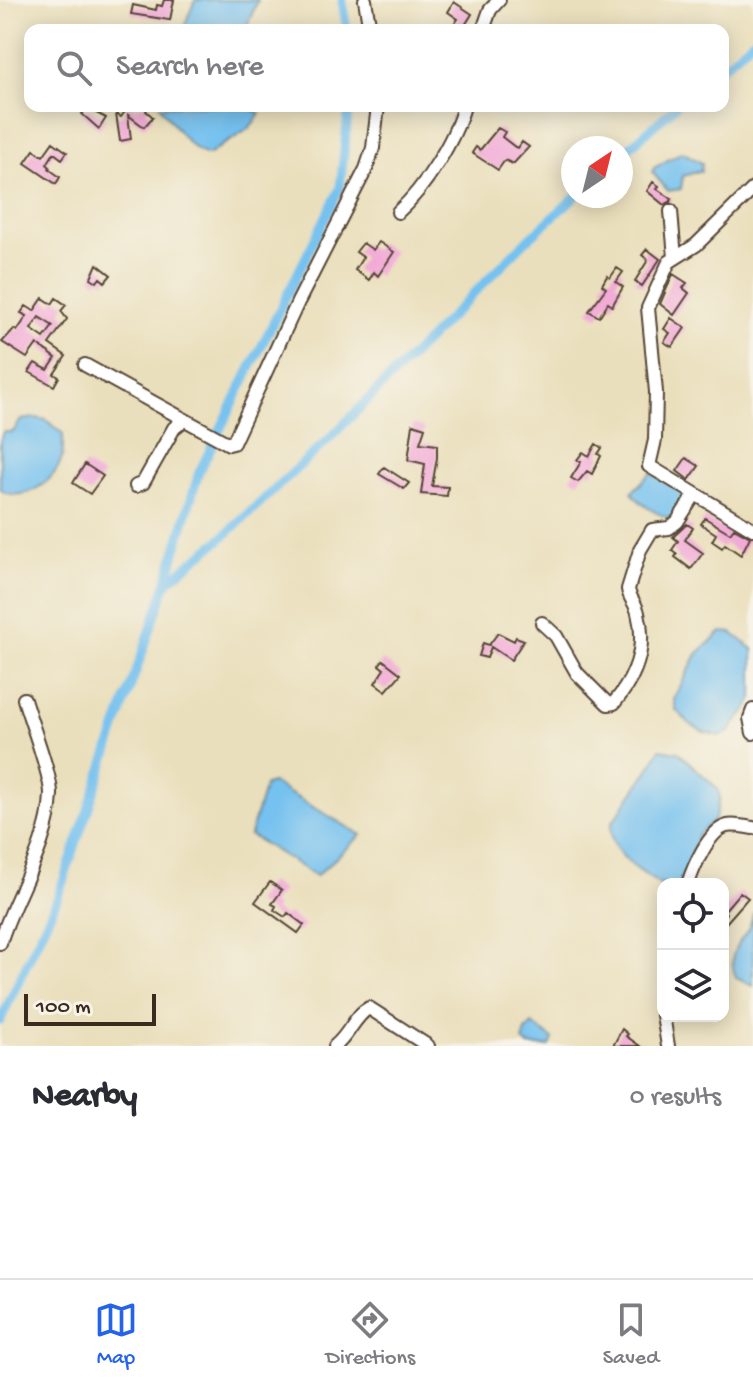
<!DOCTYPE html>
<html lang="en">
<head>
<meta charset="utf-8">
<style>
  :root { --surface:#fff; --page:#f2f2f3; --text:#2b2b33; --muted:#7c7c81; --line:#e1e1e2; --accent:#2563eb }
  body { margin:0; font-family:"Gochi Hand",sans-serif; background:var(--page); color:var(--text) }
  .controls { position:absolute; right:24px; bottom:24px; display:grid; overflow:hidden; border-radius:16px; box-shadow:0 4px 20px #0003 }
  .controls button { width:72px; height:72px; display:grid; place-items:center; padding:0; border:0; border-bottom:2px solid var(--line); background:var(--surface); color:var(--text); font:40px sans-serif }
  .compass { position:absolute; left:561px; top:136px; width:72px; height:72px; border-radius:50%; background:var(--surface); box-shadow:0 4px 20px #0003; rotate:35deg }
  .scale { position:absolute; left:24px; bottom:20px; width:132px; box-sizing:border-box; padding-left:8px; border:4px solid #3b2a1e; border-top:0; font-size:22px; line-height:28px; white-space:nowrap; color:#3b2a1e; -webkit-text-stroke:6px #f7f3e8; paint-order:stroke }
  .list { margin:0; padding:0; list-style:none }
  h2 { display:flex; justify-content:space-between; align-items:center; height:104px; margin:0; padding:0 32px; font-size:34px }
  h2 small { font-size:26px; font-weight:400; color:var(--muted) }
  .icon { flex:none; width:44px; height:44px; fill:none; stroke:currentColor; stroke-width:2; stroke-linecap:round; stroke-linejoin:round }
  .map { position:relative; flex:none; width:753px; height:1046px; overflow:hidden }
  .search { position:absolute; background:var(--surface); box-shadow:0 4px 20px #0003; left:24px; right:24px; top:24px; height:88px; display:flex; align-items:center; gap:20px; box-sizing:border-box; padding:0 28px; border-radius:16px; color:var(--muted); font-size:30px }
  .sheet { height:232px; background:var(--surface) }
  nav { display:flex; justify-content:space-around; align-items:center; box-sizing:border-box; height:112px; border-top:2px solid var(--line); background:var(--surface); font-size:22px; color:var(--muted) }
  nav a { display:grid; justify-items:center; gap:4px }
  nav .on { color:var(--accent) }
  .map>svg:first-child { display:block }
</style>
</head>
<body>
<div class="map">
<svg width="753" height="1046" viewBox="0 0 753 1046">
  <rect width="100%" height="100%" fill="#f7f3e8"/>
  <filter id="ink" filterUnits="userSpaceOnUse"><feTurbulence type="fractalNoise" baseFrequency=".0125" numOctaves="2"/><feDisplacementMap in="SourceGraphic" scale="16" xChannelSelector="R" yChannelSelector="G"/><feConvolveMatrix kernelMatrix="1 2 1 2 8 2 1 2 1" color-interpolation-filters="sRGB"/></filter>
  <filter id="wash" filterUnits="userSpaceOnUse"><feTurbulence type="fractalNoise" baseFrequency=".006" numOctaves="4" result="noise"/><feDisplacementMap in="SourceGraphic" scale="32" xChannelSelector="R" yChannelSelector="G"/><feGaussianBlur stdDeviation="1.8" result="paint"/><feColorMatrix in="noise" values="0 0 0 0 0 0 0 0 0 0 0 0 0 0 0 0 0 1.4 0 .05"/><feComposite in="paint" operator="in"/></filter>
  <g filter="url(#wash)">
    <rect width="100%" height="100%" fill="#eadfbc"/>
    <path fill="#75c1ef" stroke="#587686" stroke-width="2" d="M195 0H258L245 30H183Z
      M160 106H244L260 113C250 135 226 139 209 155 192 154 170 120 160 106Z
      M682 152 702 163 701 171 683 176 681 189 668 191 652 172 654 168Z
      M36 418 46 420 63 434C63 442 64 452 61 460 54 483 20 505 0 489V441L3 432H13L21 420Z
      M651 473 687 494V503L674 519C659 516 640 505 632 492Z
      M721 632 732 633 753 649V699L749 706 728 733 720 736 704 732 689 723 676 710 674 699 697 654Z
      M660 749 678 752 717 788 720 797 715 819 697 836 688 870 679 884H663V887C643 872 605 854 612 823L650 768Z
      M272 783 361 835 316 876 250 835 265 785Z
      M753 913V986L736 978C723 943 750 942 753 913Z
      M532 1024 553 1039 550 1046H529L523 1041 526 1031Z"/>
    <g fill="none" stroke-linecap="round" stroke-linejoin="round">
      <path stroke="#75c1ef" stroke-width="9" d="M342 0 347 30
        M723 67 753 40
        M621 155 676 106
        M167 580 199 472 340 188 349 106
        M0 1021 57 899 167 582 221 539 332 436 524 243 576 196"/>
    </g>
    <g id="blocks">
      <path fill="#f2a9d6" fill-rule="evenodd" d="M164 0H174L170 20 131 14 133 5 156 10 157 5 162 6Z
        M454 2 472 14 462 30H450L458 19 448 12Z
        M129 106 137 109 139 106H149L146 111 153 117 144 127 128 115 131 139 120 141 116 114 121 117Z
        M87 108 106 118 99 129 82 114Z
        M498 128 505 132 502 137 515 147 518 148 522 142 529 147 513 164 505 160 498 170 472 153 476 147 480 150Z
        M53 142 67 152 62 159 54 153 47 164 50 167 49 169 60 177 56 184 25 163 34 150 43 156Z
        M653 182 659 186 657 189 672 199 670 202 664 205 647 191Z
        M379 242 394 252 378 276 374 272 369 280 355 270 363 257 356 252 363 243 373 250Z
        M647 249 660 259 642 286 635 281 648 260 642 255Z
        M97 264 111 275 105 282 100 278 97 282 91 278Z
        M617 268 623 272 616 282 623 287 612 306 608 303 599 317 589 311 606 288 602 285 607 276 610 278Z
        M673 274 687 283 683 288 689 293 674 315 660 304Z
        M43 298 52 304 56 298 66 305 61 311 67 319 49 344 66 356 54 374 59 377 54 386 29 372 35 363 48 370 56 358 37 344 27 358 2 342 14 329 17 331 27 316 21 313 26 306 34 311ZM39 317 53 326 44 338 31 329Z
        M671 318 685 328 672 347 664 342 670 333 664 329Z
        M413 424 425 428 420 443 437 445V458L432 486 448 487 447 496 421 494 425 464 408 460Z
        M596 444 602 448 598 454 601 456 592 474 587 471 578 482 571 478 581 462 577 460 583 452 589 456Z
        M686 458 699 466 689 480 677 471Z
        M85 464 103 476 90 494 73 483Z
        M384 467 409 483 404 489 379 474Z
        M705 518 730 533 734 528 750 537 741 555 725 544 722 548 712 541 716 534 701 524Z
        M687 524 693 528 685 540 703 553 691 569 675 557 677 554 672 550 678 541 673 537Z
        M498 633 514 641 516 637 524 640 511 660 491 647 487 658 479 656 483 643 489 645Z
        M383 660 401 674 386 691 375 683 384 669 379 665Z
        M270 882 282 890 272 904 276 906 274 910 285 917 288 913 304 925 298 933 255 902Z
        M740 892 748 898 726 923 723 920 726 913 724 911Z
        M622 1029 628 1034 626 1036 640 1046H613Z"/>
    </g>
  </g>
  <g filter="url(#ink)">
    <use href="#blocks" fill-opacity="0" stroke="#554536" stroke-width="2"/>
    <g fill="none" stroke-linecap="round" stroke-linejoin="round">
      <defs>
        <path id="minor" d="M365 0 370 30
          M483 30 490 10 499 0
          M753 189 696 245 669 262 648 308 656 392 655 440 649 466 753 529
          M671 211 675 258
          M398 212C424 189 455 140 464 106
          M85 365 229 444 233 443 298 302 366 169 373 148 378 106
          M136 486 143 483 174 428 184 420
          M542 623 556 636 577 673 608 704 614 703C636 677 647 647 638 613 636 603 629 598 628 589L640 550 652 530 669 528 677 522 695 494
          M753 710 750 718 753 733
          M688 884C693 868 709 830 727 826 735 824 745 827 753 828
          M0 943C14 896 49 846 51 795 52 777 30 720 24 699
          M663 1015 668 1046
          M335 1046C349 1035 355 1015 369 1008L428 1046"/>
      </defs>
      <use href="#minor" stroke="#554536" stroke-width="16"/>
      <use href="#minor" stroke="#fff" stroke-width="12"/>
    </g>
  </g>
</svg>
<div class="controls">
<button><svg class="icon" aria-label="locate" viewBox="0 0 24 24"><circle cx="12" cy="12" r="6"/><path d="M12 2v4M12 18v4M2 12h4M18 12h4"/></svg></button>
<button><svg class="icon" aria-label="layers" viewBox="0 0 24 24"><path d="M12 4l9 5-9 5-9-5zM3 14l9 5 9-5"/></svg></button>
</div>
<svg class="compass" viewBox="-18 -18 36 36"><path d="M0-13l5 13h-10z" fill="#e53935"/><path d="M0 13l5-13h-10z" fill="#7c7c81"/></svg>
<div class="scale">100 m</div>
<div class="search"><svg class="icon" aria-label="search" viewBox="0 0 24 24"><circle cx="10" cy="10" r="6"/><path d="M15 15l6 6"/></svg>Search here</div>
</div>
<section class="sheet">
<h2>Nearby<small>0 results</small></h2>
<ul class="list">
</ul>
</section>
<nav>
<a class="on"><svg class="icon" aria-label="map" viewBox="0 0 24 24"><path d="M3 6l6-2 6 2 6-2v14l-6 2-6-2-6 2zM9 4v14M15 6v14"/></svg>Map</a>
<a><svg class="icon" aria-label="directions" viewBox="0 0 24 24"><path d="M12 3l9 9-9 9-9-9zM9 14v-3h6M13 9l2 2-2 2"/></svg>Directions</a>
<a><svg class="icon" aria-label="saved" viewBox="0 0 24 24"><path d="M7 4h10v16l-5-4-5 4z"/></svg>Saved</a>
</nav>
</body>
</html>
